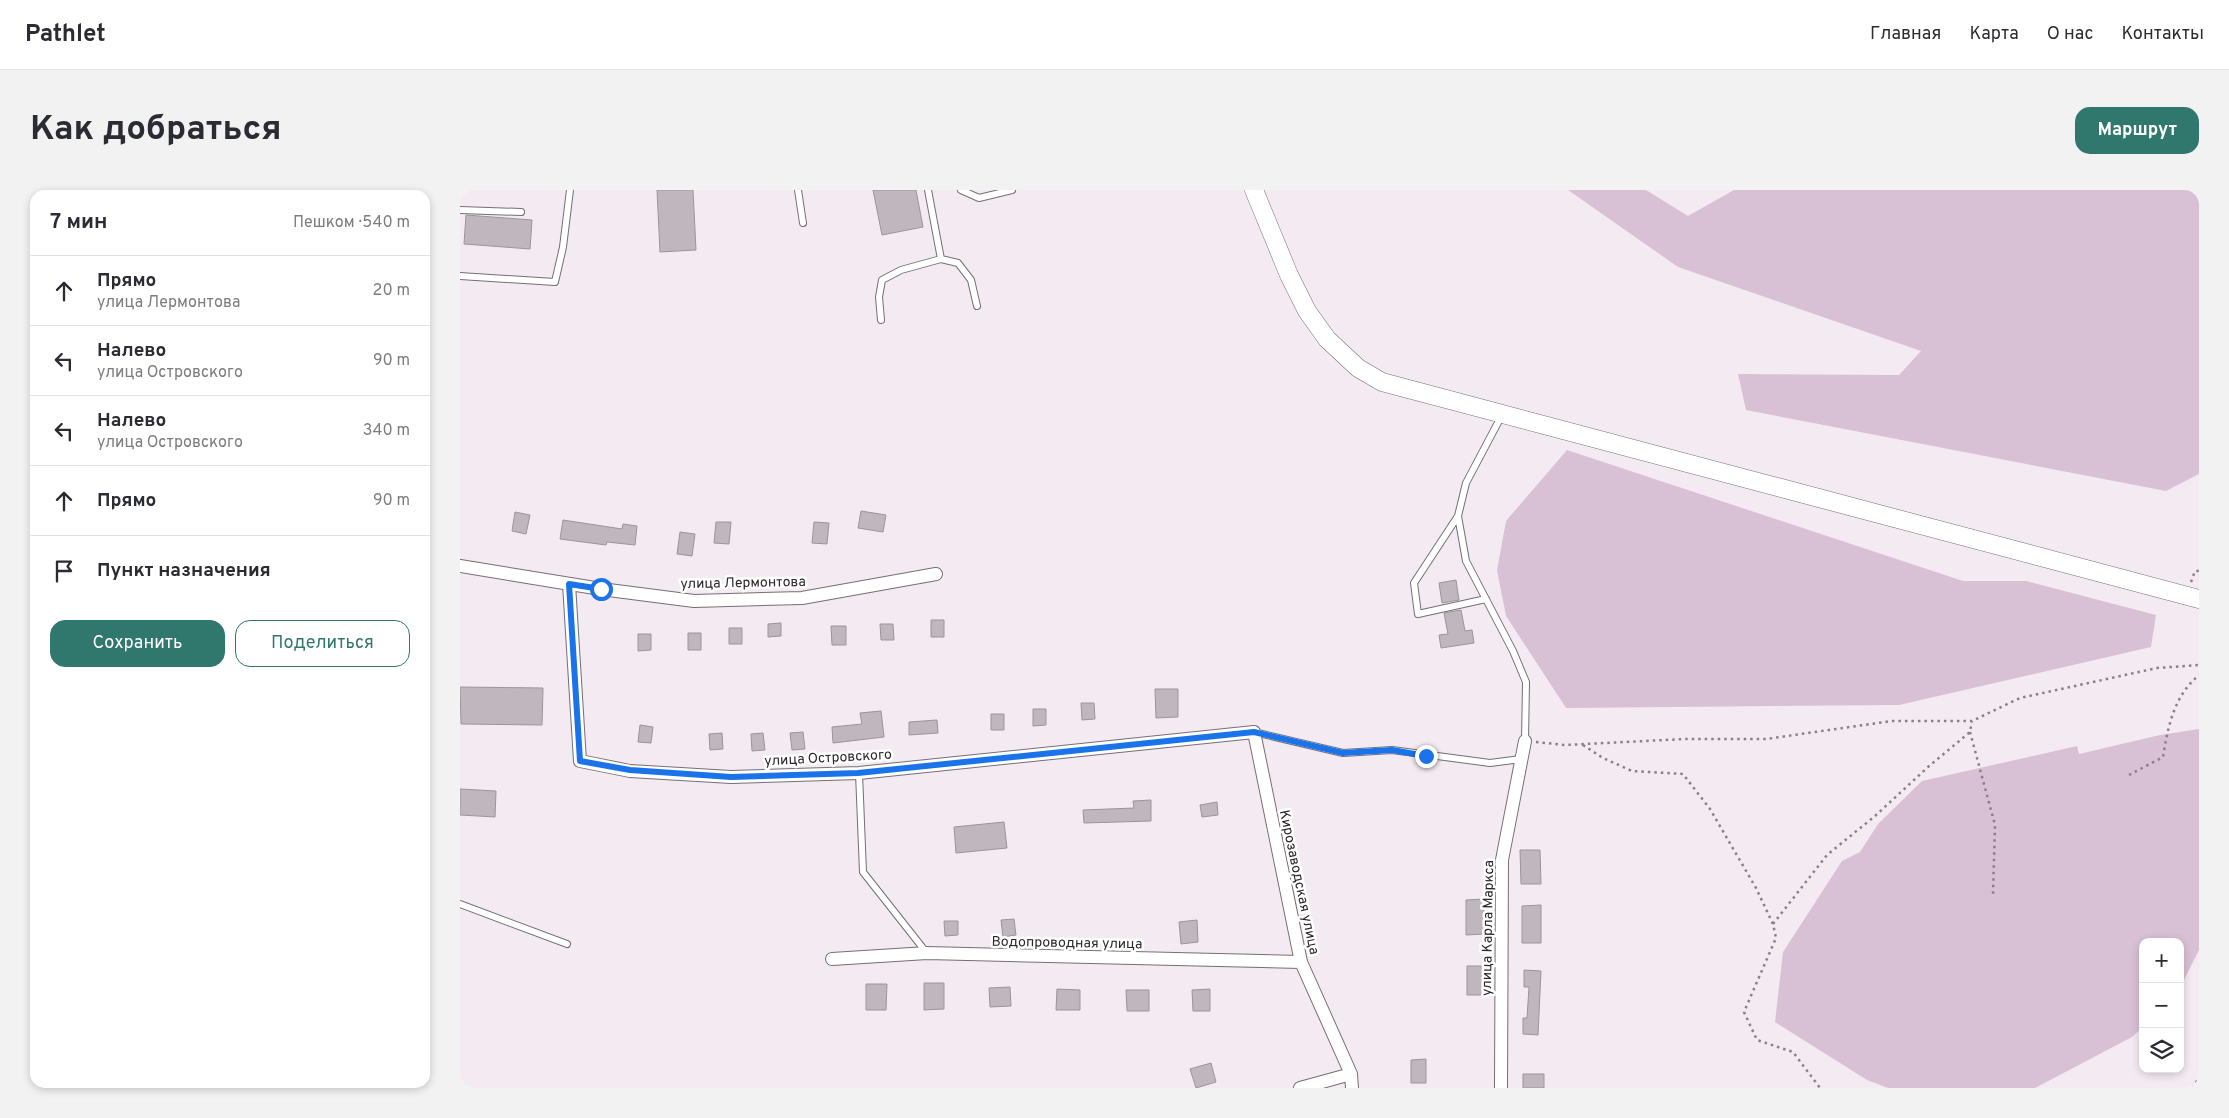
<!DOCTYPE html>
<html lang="ru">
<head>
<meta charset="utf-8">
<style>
  :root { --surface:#fff; --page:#f2f2f3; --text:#2b2b33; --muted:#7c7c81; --line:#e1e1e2; --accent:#30776e }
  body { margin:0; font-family:Overpass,sans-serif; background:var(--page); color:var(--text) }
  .controls { position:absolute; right:15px; bottom:15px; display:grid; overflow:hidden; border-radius:10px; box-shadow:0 2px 8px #0003 }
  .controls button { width:45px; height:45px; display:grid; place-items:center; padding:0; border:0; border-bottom:1px solid var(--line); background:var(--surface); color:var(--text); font:25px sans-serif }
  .stop { position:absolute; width:15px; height:15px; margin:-11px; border:4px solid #1a73e8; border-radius:50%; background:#fff }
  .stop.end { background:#1a73e8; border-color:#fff; box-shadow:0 1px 5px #0008 }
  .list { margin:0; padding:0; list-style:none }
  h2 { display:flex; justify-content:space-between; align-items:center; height:65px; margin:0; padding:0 20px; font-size:21px }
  h2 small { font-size:16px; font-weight:400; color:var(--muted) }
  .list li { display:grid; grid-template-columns:32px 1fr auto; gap:15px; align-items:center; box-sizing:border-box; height:70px; padding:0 20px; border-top:1px solid var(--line) }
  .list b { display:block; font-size:19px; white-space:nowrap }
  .list p { margin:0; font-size:16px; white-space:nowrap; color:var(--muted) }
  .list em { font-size:16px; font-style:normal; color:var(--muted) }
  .actions { display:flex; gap:10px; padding:15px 20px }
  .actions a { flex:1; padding:11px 0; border:1px solid var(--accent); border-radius:15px; text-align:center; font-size:18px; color:var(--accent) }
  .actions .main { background:var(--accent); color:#fff }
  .icon { flex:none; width:28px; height:28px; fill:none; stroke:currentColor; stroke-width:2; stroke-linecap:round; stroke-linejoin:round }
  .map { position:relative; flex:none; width:1739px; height:898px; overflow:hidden; border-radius:15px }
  header { display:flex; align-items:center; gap:30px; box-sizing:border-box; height:70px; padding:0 25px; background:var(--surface); border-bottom:1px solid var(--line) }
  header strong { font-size:24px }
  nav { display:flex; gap:28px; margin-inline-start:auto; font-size:18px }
  .intro { display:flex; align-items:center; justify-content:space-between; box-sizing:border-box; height:120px; padding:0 30px }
  h1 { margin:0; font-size:35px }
  .button { padding:12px 22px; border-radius:15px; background:var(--accent); color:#fff; font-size:18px; font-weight:700 }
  main { display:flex; gap:30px; padding:0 30px }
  aside { flex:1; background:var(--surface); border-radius:15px; box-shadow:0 2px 8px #0003 }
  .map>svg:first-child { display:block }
</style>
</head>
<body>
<header>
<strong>Pathlet</strong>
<nav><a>Главная</a><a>Карта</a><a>О нас</a><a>Контакты</a></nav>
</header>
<div class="intro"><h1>Как добраться</h1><a class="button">Маршрут</a></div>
<main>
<aside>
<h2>7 мин<small>Пешком · 540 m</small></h2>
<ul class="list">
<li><svg class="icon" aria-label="ahead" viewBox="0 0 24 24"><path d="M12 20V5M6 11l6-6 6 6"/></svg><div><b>Прямо</b><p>улица Лермонтова</p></div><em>20 m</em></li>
<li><svg class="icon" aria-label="left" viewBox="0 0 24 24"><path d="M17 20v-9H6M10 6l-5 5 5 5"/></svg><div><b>Налево</b><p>улица Островского</p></div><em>90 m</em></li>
<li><svg class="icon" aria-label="left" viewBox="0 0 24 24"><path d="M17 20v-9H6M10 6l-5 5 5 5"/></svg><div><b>Налево</b><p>улица Островского</p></div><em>340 m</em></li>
<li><svg class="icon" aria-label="ahead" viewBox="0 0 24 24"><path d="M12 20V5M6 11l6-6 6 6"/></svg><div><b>Прямо</b></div><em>90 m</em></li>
<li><svg class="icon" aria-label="arrive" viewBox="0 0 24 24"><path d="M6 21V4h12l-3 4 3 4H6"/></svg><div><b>Пункт назначения</b></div></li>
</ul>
<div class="actions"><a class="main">Сохранить</a><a>Поделиться</a></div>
</aside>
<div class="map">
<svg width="1739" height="898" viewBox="0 0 1739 898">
  <rect width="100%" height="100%" fill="#f4ebf2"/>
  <path fill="#d9c1d5" d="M1108 0H1186L1228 26 1274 0H1739V284L1706 301 1286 220 1278 184 1439 185 1461 161 1218 77Z
    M1107 260 1503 391H1566L1696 425 1691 457 1439 515 1106 518 1046 426 1037 380 1046 331Z
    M1739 539V760L1720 798V752H1683V837L1672 847 1575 898H1428L1407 890 1315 832 1323 762 1382 671 1400 662 1418 634 1462 591 1617 556 1619 564 1700 545Z"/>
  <path fill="#c0b7be" stroke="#9d949b" d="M197 0H233L236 60 200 62Z
    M413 0H456L463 37 422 45Z
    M6 25 72 30 70 59 4 54Z
    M401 321 426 325 423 342 398 338Z
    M55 322 70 325 66 344 52 341Z
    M103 330 162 339 163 334 177 336 175 355 147 352 146 355 100 349Z
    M256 332H271L269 354 254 353Z
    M354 332 369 333 367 354 352 353Z
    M220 342 235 344 232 366 217 364Z
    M996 390 999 410 982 413 979 393Z
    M1001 420 1005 441 1012 440 1014 453 981 458 979 445 988 444 984 423Z
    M471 430H484V447H471Z
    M321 433V446L308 447V434Z
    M420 434H433L434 450H421Z
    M371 436H386V455H372Z
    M269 438H282V454H269Z
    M228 443H241V460H228Z
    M178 444H191V460L178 461Z
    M0 497 83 498 82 535 1 534Z
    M695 499H718V527L696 528Z
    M621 513H634L635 529 622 530Z
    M573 519H586V535L573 536Z
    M421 521 424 547 373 553 372 537 402 534 400 523Z
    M531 524H544V540H531Z
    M477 530 478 543 449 545V532Z
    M180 535 193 537 191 553 178 552Z
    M343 542 345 559 332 560 330 543Z
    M262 543 263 559 250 560 249 544Z
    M303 543 305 560 292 561 291 544Z
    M0 599 36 601 35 627 0 625Z
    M691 610V631L624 633 623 620 674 618 673 611Z
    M757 612 758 625 742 627 740 615Z
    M544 632 547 658 496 663 494 637Z
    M1060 660H1080L1081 694H1061Z
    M1024 709V744L1006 745V710Z
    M1081 715V753H1062V716Z
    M554 729 556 745 543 747 541 730Z
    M737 730 738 752 721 754 719 732Z
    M484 731H498V745L485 746Z
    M1007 776H1024V805H1007Z
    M1064 780 1081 781 1078 845 1063 844V828H1067L1069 797H1064Z
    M464 793H484V819L464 820Z
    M406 794H427L426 820H406Z
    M550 797 551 816 530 817 529 798Z
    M597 799 620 800V820H596Z
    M750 799V821H733L732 800Z
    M666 800H689V821H667Z
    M966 869V893H951V870Z
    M751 873 756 892 736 898 730 879Z
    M1063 884H1084V898H1063Z"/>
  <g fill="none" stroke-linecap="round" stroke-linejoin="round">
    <defs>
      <path id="service" d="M338 0 343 33
        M468 0 481 69 498 73 511 90 517 116
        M501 0 519 8 552 0
        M0 20 61 22
        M0 86 95 92 103 57 110 0
        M421 130 419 107 422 90 441 80 481 69
        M1042 225 1006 293 998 326 1006 371 1053 461 1066 492 1065 551
        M998 326 954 393 958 424 1026 409
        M794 542 883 563 932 560 1030 573 1061 569
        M399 583 403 682 466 762
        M0 714 107 754"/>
      <path id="minor" d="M0 376 141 399 234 411 342 408 476 384
        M109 394 120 571 170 581 271 587 399 583 794 542 841 772 891 884 892 898
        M372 769 467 763 841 772
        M840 898 891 884
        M1041 898 1042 670 1065 551"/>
      <path id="secondary" d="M794 0 829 85 847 121 867 149 898 178 922 192 1739 409"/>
    </defs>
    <use href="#service" stroke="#766e74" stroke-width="8"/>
    <use href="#minor" stroke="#766e74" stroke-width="14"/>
    <use href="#secondary" stroke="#766e74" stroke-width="19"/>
    <path stroke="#878185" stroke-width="2.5" stroke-dasharray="2.5 4" stroke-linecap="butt" d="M1731 392 1735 381H1739
      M1510 542 1535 635 1533 704
      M1076 552 1105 555 1225 549H1306L1432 531H1512L1560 508 1697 478 1739 475
      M1123 555 1143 568 1172 581 1223 584 1250 619 1296 698 1313 734 1316 748 1284 822 1297 850 1333 862 1360 898
      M1669 585 1703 567C1708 536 1714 506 1739 485
      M1313 734 1367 665 1415 626 1468 577 1510 542 1512 531
      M1732 898 1739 888
      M1732 898 1739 896"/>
    <use href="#service" stroke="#fff" stroke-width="6"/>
    <use href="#minor" stroke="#fff" stroke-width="12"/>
    <use href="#secondary" stroke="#fff" stroke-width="18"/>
  </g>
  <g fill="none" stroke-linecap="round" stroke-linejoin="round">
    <path stroke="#1a73e8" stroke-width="6" d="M141 399 109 394 120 571 170 580 271 587 398 583 794 542 883 563 932 560 966 566"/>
  </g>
  <g text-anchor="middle" stroke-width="5" stroke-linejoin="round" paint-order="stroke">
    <g font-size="14" fill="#2a2629" stroke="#fff">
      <text transform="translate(283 392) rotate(-1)" y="5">улица Лермонтова</text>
      <text transform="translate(368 567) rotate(-3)" y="5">улица Островского</text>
      <text transform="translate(840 692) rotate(78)" y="5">Кирозаводская улица</text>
      <text transform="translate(1027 738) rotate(-89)" y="5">улица Карла Маркса</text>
      <text transform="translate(607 752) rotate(1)" y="5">Водопроводная улица</text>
    </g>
  </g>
</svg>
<div class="controls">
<button>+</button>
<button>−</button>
<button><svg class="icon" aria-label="layers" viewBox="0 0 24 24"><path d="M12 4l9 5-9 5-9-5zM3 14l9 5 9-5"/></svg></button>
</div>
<div class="stop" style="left:141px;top:399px"></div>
<div class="stop end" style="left:966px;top:566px"></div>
</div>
</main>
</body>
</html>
